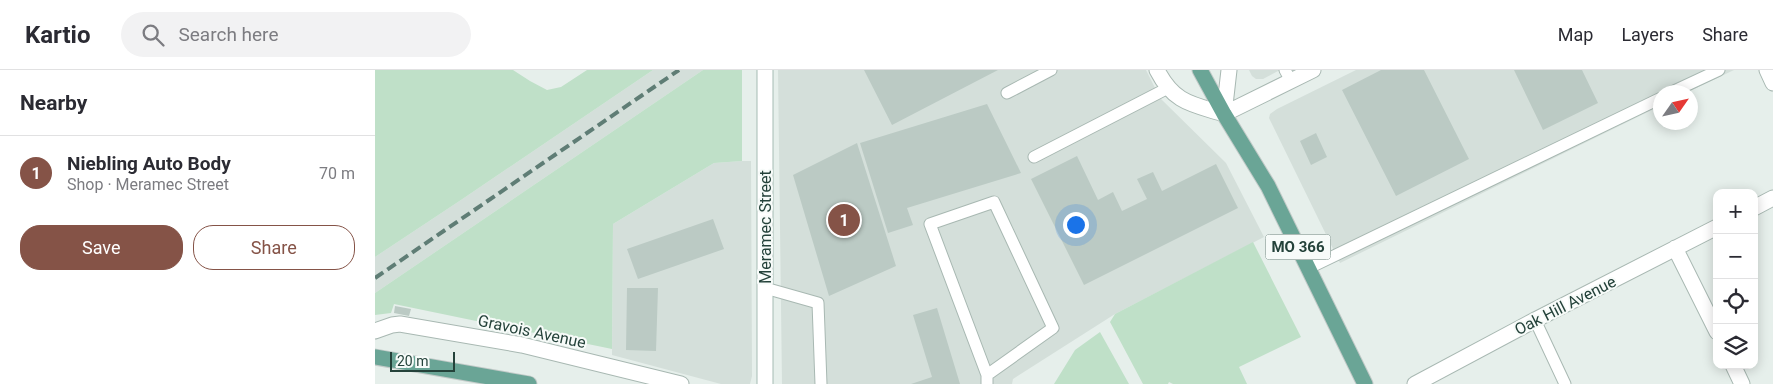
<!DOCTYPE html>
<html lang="en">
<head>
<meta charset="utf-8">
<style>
  :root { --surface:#fff; --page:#f2f2f3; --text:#2b2b33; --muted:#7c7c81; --line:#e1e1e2; --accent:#855347 }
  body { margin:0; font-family:Roboto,sans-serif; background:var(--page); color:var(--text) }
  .controls { position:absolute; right:15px; bottom:15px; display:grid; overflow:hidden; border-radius:10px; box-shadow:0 2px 12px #0003 }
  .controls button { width:45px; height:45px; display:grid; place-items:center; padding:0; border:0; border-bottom:1px solid var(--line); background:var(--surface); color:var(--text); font:25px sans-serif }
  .compass { position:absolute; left:1278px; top:15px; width:45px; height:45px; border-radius:50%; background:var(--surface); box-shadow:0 2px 12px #0003; rotate:56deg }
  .scale { position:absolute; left:15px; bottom:12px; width:65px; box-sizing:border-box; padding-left:5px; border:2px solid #24423a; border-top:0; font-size:14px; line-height:18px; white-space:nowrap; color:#24423a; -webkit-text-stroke:4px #f7fbf9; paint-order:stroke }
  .you { position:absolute; left:700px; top:154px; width:18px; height:18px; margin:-12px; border:4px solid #fff; border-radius:50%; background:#1a73e8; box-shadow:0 0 0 8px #1a73e833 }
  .badge { display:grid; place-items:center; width:32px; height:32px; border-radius:50%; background:var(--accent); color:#fff; font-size:16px; font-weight:700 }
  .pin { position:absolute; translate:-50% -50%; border:2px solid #fff; box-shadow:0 1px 5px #0006 }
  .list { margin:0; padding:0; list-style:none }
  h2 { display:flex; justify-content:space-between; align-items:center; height:65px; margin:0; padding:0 20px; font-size:21px }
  h2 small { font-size:16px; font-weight:400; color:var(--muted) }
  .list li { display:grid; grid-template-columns:32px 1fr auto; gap:15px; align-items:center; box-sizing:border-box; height:75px; padding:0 20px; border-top:1px solid var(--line) }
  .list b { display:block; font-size:19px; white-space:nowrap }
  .list p { margin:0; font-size:16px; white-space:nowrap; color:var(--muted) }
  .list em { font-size:16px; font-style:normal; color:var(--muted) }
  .actions { display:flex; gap:10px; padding:15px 20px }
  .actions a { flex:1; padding:11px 0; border:1px solid var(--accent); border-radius:20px; text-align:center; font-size:18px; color:var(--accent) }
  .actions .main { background:var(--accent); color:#fff }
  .icon { flex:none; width:28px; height:28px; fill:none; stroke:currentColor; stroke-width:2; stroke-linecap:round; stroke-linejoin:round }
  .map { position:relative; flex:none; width:1398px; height:314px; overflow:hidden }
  header { display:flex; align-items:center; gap:30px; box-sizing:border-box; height:70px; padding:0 25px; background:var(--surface); border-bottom:1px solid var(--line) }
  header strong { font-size:24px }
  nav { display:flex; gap:28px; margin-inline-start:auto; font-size:18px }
  .search { width:350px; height:45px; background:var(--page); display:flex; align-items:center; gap:12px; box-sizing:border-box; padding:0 18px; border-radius:28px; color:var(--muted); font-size:19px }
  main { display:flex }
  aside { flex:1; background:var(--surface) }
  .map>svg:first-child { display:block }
</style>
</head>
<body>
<header>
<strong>Kartio</strong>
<div class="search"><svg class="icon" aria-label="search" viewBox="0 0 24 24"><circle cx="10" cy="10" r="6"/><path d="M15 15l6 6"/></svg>Search here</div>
<nav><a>Map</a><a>Layers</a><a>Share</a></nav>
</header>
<main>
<aside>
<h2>Nearby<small></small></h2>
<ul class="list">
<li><span class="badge">1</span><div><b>Niebling Auto Body</b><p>Shop · Meramec Street</p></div><em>70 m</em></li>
</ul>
<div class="actions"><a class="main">Save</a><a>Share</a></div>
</aside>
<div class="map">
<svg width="1398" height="314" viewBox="0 0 1398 314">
  <rect width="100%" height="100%" fill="#e6efeb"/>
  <path fill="#d4dfda" d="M278 0H328L0 223V187L86 130Z
    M403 0H771L785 28 851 93 889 167 740 244 638 309 637 314H407Z
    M874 0H905L888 9H881L877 6Z
    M981 0H1359L1313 22H1286L1285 36 965 193 894 48 895 44 902 39Z
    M367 91H376L377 306 375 314H346L237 285 238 154 339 93Z"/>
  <path fill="#bfe0c8" d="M0 0H138L155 11 172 20 186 17 212 0H278L86 130 0 187Z
    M328 0H367V91L339 93 238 154 237 279 19 234 16 243 0 245V223Z
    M878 172 926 267 864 297 872 314H798L794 312 793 314H768L735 252 740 244Z
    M725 262 754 314H679L700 280Z"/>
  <path fill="#bbcac4" d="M489 0H623L517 55Z
    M1006 0H1049L1094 89 1021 126 967 20Z
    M1139 0H1207L1223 33 1168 60Z
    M612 34 646 103 532 138 538 155 513 163 485 73Z
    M941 63 952 87 936 95 925 71Z
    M482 73 521 196 454 226 418 105Z
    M702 86 723 130 738 122 747 141 772 129 762 109 778 102 787 121 841 94 863 138 709 215 656 109Z
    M338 149 349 179 263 209 252 179Z
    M252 218H283L281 281 251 280Z
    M20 236 36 239 34 246 19 243Z
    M562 238 585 314H536L557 307 538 245Z"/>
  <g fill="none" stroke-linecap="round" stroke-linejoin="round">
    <defs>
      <path id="lane" d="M910 0 916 11
        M1297 22 1344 0
        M632 23 676 0
        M659 87 793 18
        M934 198 1286 28
        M390 218 443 233 446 314
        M1160 250 1190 314
        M612 314V305L555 154 619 132 678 258 612 305"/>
      <path id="street" d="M782 0C799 33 816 34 849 44
        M1392 0 1398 13
        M849 44 938 0
        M849 44 854 0
        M1379 138 1398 128
        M1300 178 1342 262
        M0 261 17 255 25 254 147 275 306 314
        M1358 295 1367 314
        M1040 314 1160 250 1342 157"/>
      <path id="secondary" d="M390 314V0"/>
      <path id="primary" d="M825 0 849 44 893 116 990 314
        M0 287 154 314"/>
    </defs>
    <use href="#lane" stroke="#a8b8b2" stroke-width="13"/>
    <use href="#street" stroke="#a8b8b2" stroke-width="17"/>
    <use href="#secondary" stroke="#a4bbb3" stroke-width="17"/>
    <use href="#primary" stroke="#c2cac8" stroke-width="17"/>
    <use href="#lane" stroke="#fff" stroke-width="11"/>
    <use href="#street" stroke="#fff" stroke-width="15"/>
    <use href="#secondary" stroke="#fff" stroke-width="15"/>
    <use href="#primary" stroke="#6aa596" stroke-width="15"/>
    <path stroke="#5f7d75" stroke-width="4" stroke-dasharray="10 5" stroke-linecap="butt" d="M0 208 304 0"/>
  </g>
  <g text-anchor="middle" stroke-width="4" stroke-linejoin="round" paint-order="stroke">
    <rect fill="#f7fbf9" stroke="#637a73" stroke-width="1" x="890.5" y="164.5" width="65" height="25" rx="4"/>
    <g font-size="15" font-weight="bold" fill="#24423a">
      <text x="923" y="182">MO 366</text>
    </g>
    <g font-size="16" fill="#24423a" stroke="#f7fbf9">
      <text transform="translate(390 157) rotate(-90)" y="6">Meramec Street</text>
      <text transform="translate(1190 235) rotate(-27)" y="6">Oak Hill Avenue</text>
      <text transform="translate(157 261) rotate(12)" y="6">Gravois Avenue</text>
    </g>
  </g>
</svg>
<div class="controls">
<button>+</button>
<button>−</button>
<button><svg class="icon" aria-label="locate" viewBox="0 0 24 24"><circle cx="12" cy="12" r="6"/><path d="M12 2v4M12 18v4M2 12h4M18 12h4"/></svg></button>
<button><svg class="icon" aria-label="layers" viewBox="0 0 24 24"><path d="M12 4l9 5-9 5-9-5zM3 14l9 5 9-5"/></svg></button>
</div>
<svg class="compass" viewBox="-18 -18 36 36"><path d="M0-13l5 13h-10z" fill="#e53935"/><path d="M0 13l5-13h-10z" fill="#7c7c81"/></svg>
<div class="scale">20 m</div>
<div class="you"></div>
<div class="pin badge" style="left:469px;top:150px">1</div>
</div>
</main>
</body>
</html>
